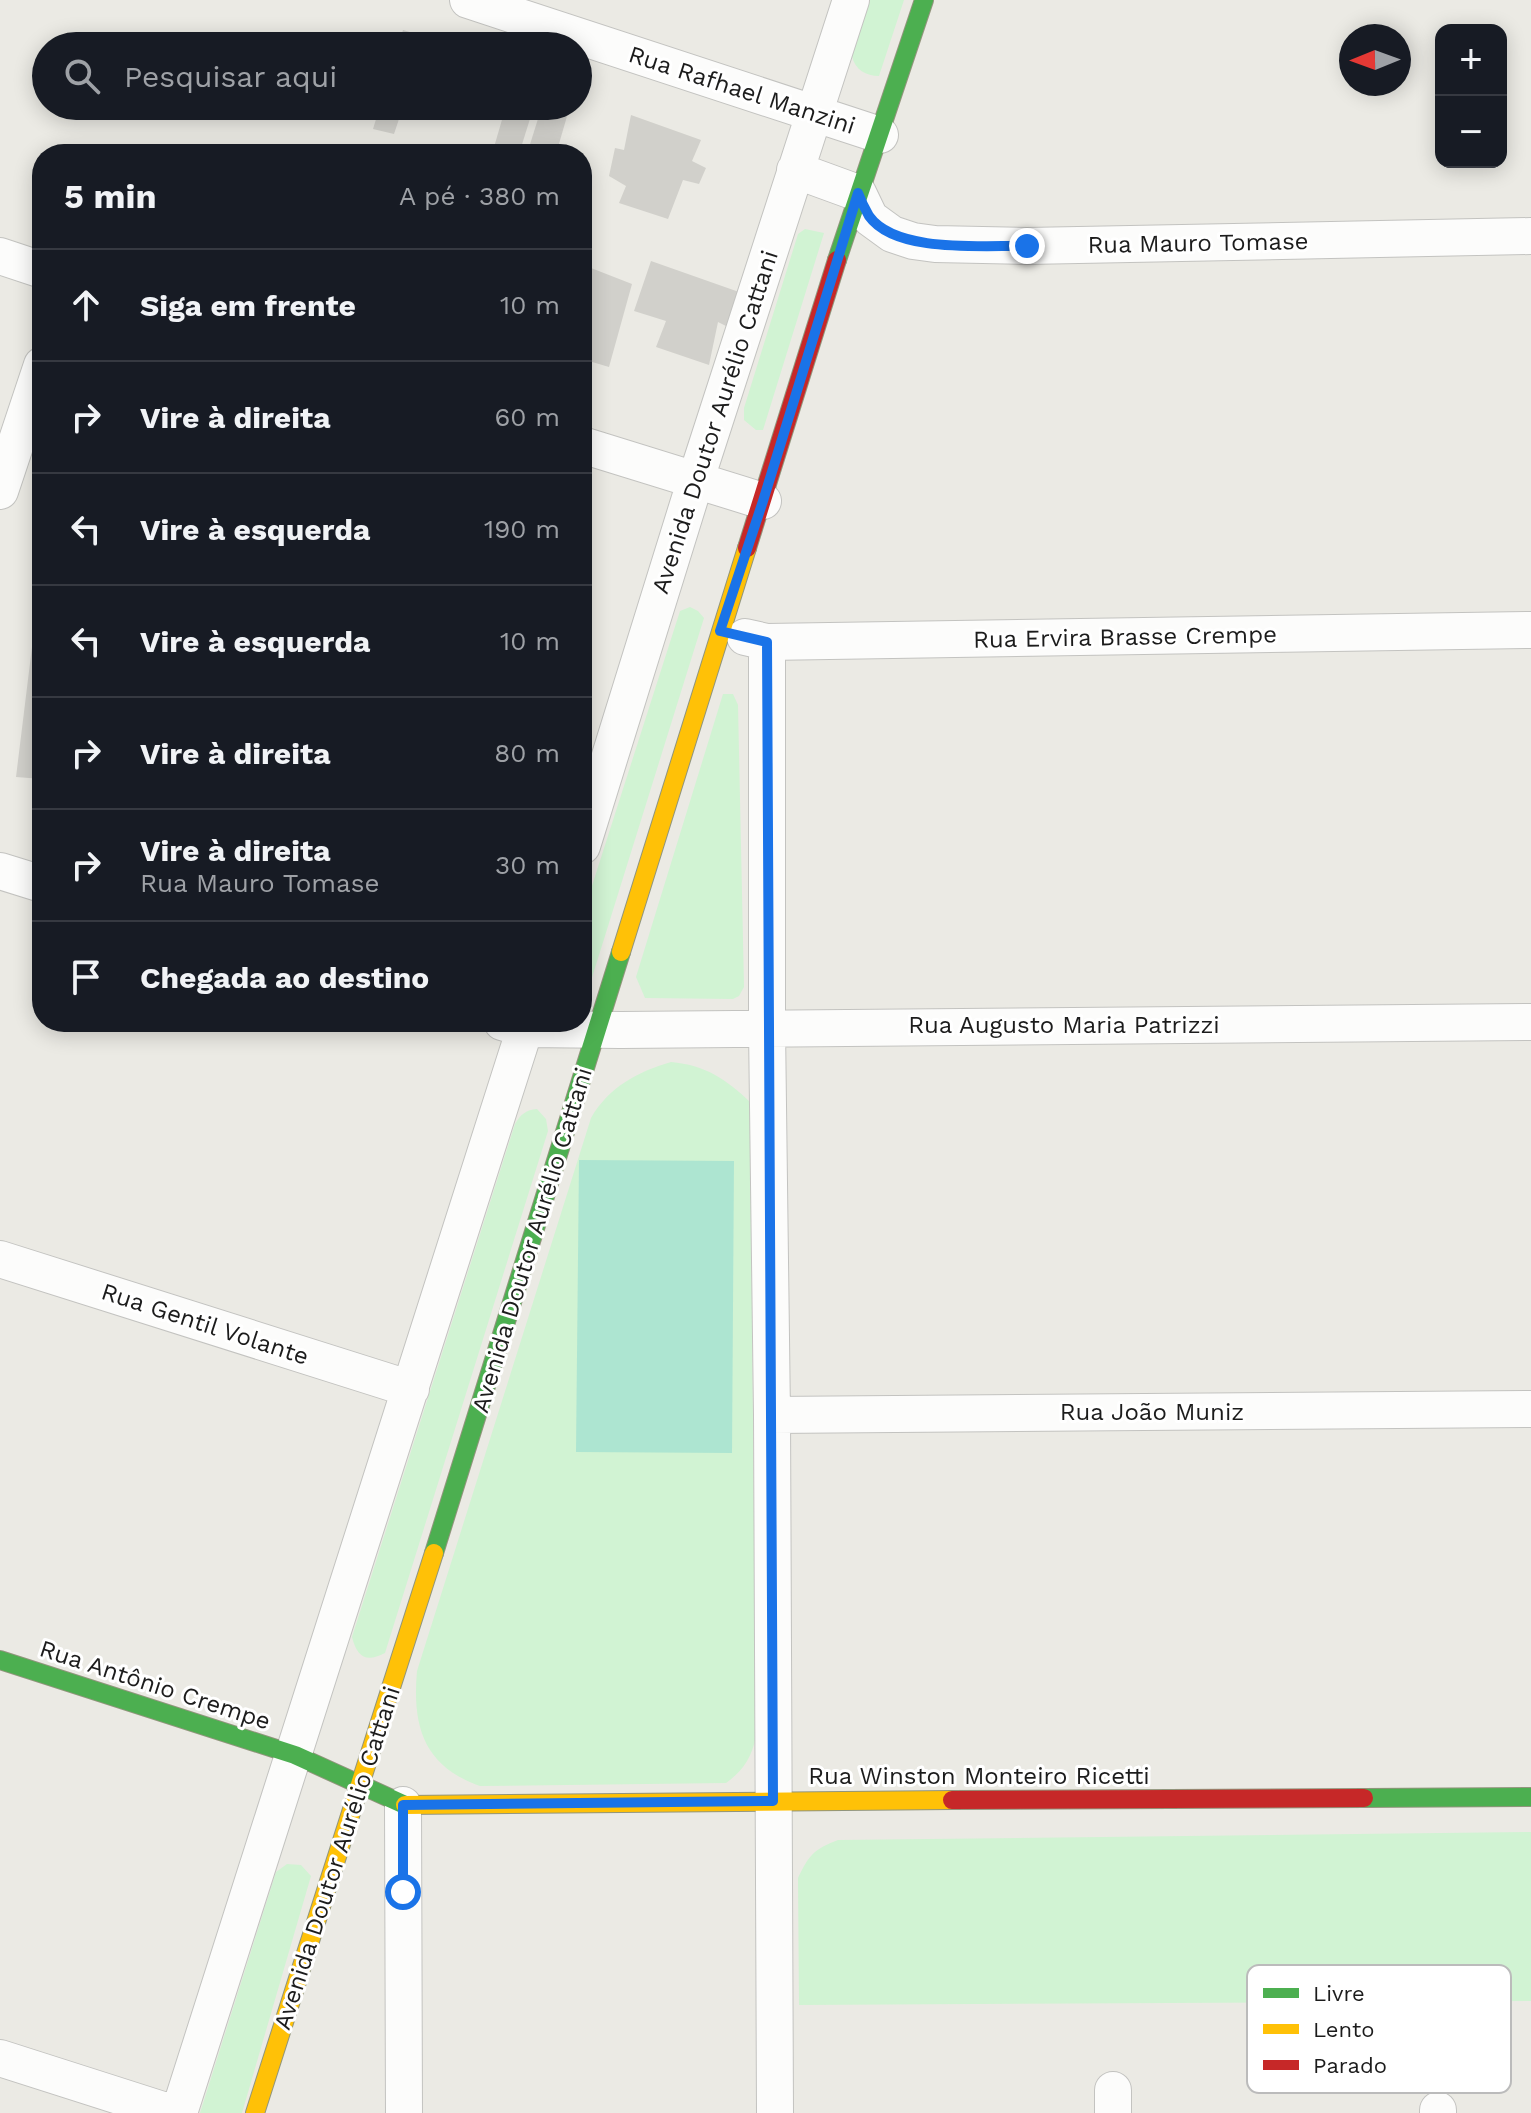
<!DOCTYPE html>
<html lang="pt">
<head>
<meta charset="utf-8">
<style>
  :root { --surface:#171b24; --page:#20242c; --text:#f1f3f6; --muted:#9ea1a6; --line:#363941 }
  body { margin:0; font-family:"Work Sans",sans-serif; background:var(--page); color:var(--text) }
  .controls { position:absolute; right:24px; top:24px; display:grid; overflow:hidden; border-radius:16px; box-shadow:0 4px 20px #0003 }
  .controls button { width:72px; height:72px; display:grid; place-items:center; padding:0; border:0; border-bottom:2px solid var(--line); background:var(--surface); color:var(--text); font:40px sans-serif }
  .compass { position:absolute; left:1339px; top:24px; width:72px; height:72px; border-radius:50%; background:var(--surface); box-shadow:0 4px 20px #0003; rotate:269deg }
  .stop { position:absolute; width:24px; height:24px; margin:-18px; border:6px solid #1a73e8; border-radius:50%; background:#fff }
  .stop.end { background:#1a73e8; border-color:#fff; box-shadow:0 2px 8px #0008 }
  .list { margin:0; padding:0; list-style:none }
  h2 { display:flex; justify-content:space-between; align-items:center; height:104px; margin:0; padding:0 32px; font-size:34px }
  h2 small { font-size:26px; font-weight:400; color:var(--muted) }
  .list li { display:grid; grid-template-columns:52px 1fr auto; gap:24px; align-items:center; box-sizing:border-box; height:112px; padding:0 32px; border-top:2px solid var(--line) }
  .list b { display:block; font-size:30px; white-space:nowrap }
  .list p { margin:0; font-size:26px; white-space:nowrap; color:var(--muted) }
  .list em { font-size:26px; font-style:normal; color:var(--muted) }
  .icon { flex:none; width:44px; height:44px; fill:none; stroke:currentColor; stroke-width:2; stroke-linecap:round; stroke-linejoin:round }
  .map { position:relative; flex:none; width:1531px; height:2113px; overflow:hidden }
  .search { position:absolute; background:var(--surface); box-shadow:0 4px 20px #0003; left:32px; top:32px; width:560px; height:88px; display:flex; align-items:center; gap:20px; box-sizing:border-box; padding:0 28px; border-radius:44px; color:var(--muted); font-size:30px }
  .panel { position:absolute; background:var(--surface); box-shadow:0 4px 20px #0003; left:32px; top:144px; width:560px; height:888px; border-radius:32px }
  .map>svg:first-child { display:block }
</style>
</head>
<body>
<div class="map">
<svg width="1531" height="2113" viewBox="0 0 1531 2113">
  <rect width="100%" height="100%" fill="#ebeae4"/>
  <path fill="#d1f3d3" d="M870 0H904L879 76C866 76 855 70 852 56Z
    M805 229 824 233 763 430H756L744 420V408L798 234Z
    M690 607 698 611 704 618 590 984 583 987 582 917 680 611Z
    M723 694H733L738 705 744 987 739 996 733 999 645 998 636 977Z
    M671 1062C705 1065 726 1079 750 1102L756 1737C751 1758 744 1770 726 1783L480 1786C424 1766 412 1727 417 1671L591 1118C609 1087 637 1072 671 1062Z
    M537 1109 546 1119 548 1131 385 1653C366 1663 357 1657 352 1637L515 1124C521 1114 526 1110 537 1109Z
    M1531 1832V2001L799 2005 798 1878C809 1855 814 1849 838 1840Z
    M287 1864 301 1865 311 1876 242 2113H200L276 1872Z"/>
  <path fill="#ade5d1" d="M579 1160 734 1161 732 1453 576 1452Z"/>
  <path fill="#d1d0cb" d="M403 30 453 45V46H398Z
    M380 106H428L425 119H399L394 134 373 129Z
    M506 106H534L519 154H492Z
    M542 106H570L556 154H527Z
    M631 115 701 140 692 161 706 168 699 184 683 180 668 219 619 203 626 186 609 176 615 148 624 150Z
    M651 261 739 292 730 328 718 322 709 365 656 347 666 321 634 311Z
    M591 268 632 284 609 367 582 359V293Z
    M40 582 42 583V779L16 777Z"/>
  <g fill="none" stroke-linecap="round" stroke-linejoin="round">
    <defs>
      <path id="street" d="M468 0 880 135
        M795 170 858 193 870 218 892 234 913 241 935 244 1027 246 1531 236
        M0 256 42 270
        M582 445 763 501
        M0 491 42 365
        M745 637 767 642 1531 630
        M767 642V1028L772 1415 775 2113
        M582 846 695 482 851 0
        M0 871 42 884
        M502 1022 525 1029 621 1030 1531 1022
        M0 1259 411 1389
        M772 1415 1531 1409
        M403 1805 404 2113
        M0 2058 172 2113
        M1113 2090V2113
        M1438 2110V2113
        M179 2113 527 1022"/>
      <path id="fast" d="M837 260 924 0
        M434 1553 621 952
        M0 1660 295 1755 405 1805
        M1364 1798 1531 1797"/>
      <path id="slow" d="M621 952 747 548
        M405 1805 952 1800
        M255 2113 434 1553"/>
      <path id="jam" d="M747 548 837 260
        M952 1800 1364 1798"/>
    </defs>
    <use href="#street" stroke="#c3c3c0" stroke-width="38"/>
    <use href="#fast" stroke="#91957c" stroke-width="20"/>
    <use href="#slow" stroke="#91957c" stroke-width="20"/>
    <use href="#jam" stroke="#91957c" stroke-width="20"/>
    <use href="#street" stroke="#fcfcfb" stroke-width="36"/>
    <use href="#fast" stroke="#4caf50" stroke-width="18"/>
    <use href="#slow" stroke="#ffc107" stroke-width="18"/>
    <use href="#jam" stroke="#c62828" stroke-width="18"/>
  </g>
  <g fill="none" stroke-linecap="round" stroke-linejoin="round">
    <path stroke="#1a73e8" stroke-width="10" d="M403 1892V1805L773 1801C772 1415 767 1029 767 642L720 631 763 501 858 193C861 201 865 209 869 216 896 254 985 245 1027 246"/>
  </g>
  <g text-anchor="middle" stroke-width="6" stroke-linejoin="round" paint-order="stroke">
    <g font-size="24" fill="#1c1c1c" stroke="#fff">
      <text transform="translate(742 90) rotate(18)" y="8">Rua Rafhael Manzini</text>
      <text transform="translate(1198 243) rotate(-1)" y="8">Rua Mauro Tomase</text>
      <text transform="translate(715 422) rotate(-72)" y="8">Avenida Doutor Aurélio Cattani</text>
      <text transform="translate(1125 637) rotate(-1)" y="8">Rua Ervira Brasse Crempe</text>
      <text x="1064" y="1033">Rua Augusto Maria Patrizzi</text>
      <text transform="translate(532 1240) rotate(-73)" y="8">Avenida Doutor Aurélio Cattani</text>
      <text transform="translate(205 1324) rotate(18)" y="8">Rua Gentil Volante</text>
      <text x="1152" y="1420">Rua João Muniz</text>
      <text transform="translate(155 1685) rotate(18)" y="8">Rua Antônio Crempe</text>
      <text x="979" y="1784">Rua Winston Monteiro Ricetti</text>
      <text transform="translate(337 1858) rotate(-72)" y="8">Avenida Doutor Aurélio Cattani</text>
    </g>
  </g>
  <rect x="1247" y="1965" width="264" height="128" rx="12" fill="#fff" stroke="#bbb" stroke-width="2"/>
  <rect x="1263" y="1988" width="36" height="10" fill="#4caf50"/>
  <rect x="1263" y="2024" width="36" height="10" fill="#ffc107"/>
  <rect x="1263" y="2060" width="36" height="10" fill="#c62828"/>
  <g font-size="22" fill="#1c1c1c">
    <text x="1313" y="2001">Livre</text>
    <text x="1313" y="2037">Lento</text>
    <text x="1313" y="2073">Parado</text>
  </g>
</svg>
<div class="controls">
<button>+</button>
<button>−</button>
</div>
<svg class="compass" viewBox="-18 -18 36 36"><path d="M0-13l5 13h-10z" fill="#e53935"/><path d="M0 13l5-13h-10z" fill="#9ea1a6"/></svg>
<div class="stop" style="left:403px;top:1892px"></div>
<div class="stop end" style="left:1027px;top:246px"></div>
<div class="search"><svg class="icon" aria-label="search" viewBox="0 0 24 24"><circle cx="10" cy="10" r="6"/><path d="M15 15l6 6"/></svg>Pesquisar aqui</div>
<section class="panel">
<h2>5 min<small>A pé · 380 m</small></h2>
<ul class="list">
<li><svg class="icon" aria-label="ahead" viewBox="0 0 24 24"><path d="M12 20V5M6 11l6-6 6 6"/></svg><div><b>Siga em frente</b></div><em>10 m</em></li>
<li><svg class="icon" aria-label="right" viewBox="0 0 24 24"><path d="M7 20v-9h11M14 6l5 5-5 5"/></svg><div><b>Vire à direita</b></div><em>60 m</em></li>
<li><svg class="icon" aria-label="left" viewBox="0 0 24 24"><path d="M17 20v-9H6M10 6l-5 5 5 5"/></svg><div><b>Vire à esquerda</b></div><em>190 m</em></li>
<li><svg class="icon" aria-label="left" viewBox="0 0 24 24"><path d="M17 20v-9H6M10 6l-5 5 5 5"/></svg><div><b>Vire à esquerda</b></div><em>10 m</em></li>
<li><svg class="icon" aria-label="right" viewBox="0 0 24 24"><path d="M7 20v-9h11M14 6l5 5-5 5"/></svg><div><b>Vire à direita</b></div><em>80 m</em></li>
<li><svg class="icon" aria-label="right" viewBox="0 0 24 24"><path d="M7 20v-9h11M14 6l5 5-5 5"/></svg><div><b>Vire à direita</b><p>Rua Mauro Tomase</p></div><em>30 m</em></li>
<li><svg class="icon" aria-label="arrive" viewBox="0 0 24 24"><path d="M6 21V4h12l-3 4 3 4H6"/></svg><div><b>Chegada ao destino</b></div></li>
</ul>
</section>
</div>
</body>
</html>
